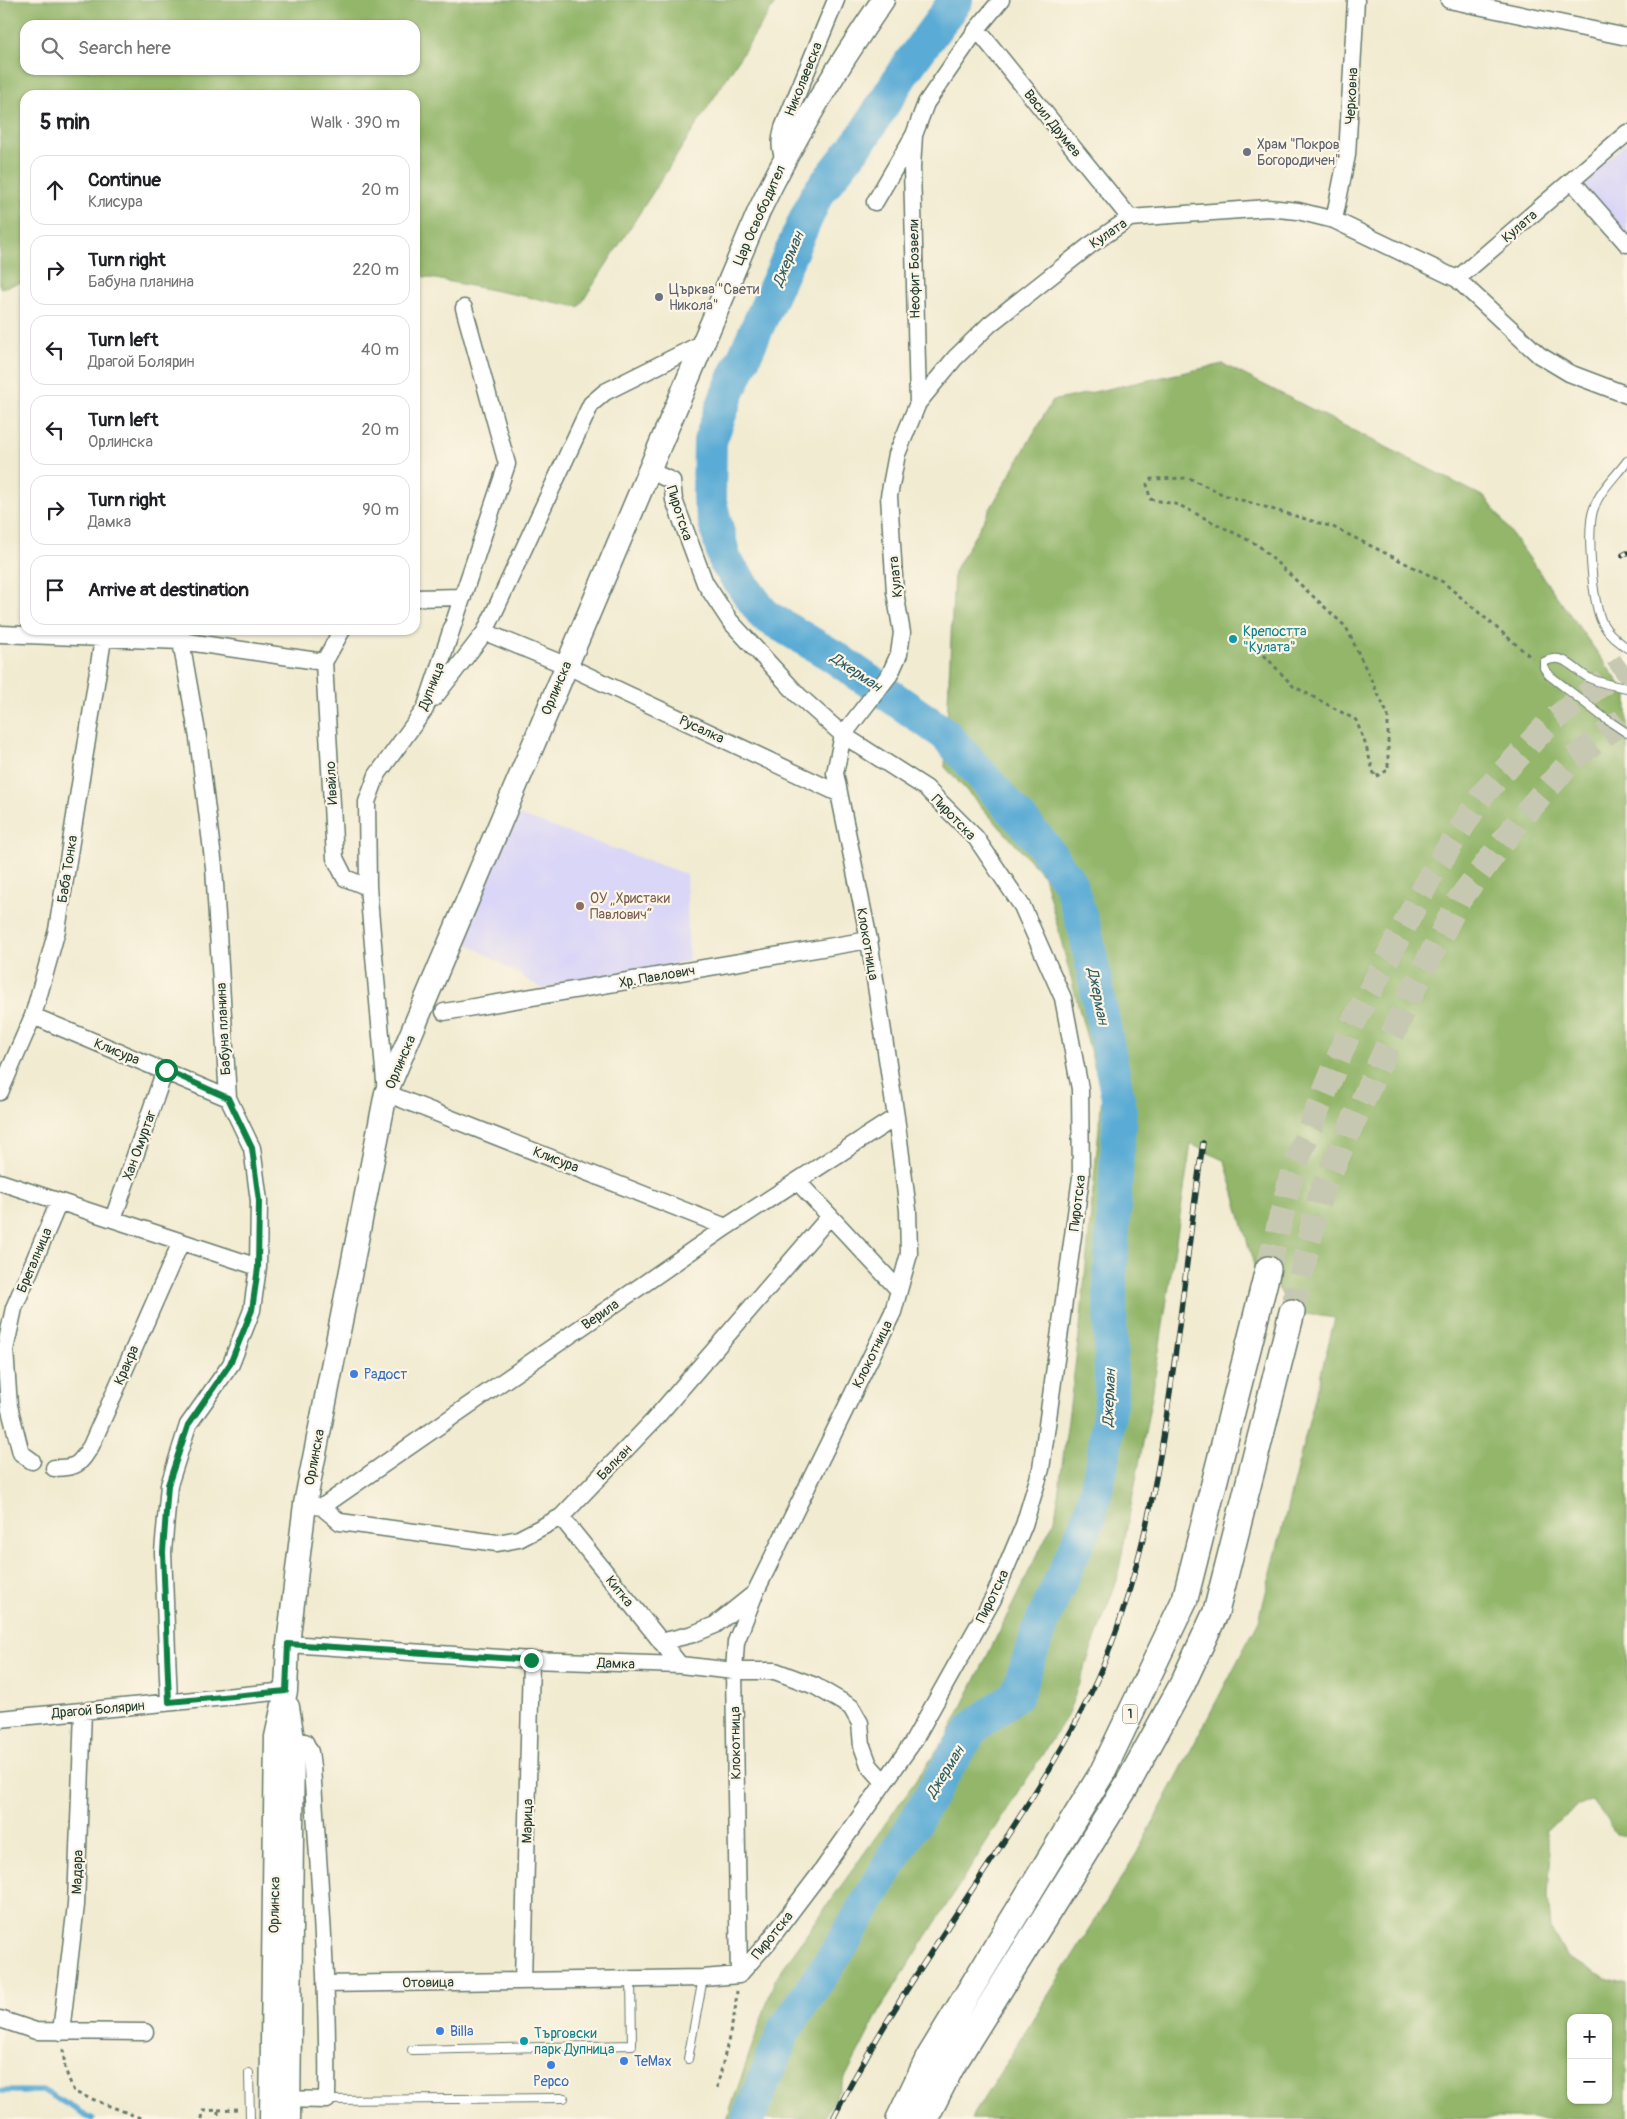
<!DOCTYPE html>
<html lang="en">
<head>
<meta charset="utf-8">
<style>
  :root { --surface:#fff; --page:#f6f6f6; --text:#202124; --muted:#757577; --line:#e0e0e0 }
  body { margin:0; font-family:Pangolin,sans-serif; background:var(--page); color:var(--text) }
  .controls { position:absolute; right:15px; bottom:15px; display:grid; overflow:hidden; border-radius:10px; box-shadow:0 1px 4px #0004 }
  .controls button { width:45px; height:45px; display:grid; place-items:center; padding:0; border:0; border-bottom:1px solid var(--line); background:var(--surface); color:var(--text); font:25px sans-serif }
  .stop { position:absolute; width:15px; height:15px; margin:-11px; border:4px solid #0b8043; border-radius:50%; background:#fff }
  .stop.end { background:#0b8043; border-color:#fff; box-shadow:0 1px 5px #0008 }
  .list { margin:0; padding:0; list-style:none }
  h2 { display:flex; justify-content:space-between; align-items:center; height:65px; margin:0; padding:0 20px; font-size:21px }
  h2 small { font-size:16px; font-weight:400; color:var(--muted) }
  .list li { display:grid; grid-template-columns:32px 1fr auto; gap:15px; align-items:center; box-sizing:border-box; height:70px; margin:0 10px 10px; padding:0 10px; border:1px solid var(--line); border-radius:15px }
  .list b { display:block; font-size:19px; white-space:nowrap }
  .list p { margin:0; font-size:16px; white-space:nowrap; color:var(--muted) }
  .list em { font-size:16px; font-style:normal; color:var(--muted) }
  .icon { flex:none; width:28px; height:28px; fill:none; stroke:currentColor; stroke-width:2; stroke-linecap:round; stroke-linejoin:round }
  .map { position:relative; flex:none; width:1627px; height:2119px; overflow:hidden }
  .search { position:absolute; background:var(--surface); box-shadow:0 1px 4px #0004; left:20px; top:20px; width:400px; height:55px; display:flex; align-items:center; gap:12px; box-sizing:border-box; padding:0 18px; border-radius:15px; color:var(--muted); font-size:19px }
  .panel { position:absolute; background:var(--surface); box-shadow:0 1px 4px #0004; left:20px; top:90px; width:400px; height:545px; border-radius:15px }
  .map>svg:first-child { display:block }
</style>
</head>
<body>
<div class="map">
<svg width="1627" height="2119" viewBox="0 0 1627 2119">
  <rect width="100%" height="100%" fill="#fcf5e5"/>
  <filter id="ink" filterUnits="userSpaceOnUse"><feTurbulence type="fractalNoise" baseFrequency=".02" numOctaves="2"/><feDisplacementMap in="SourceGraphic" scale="10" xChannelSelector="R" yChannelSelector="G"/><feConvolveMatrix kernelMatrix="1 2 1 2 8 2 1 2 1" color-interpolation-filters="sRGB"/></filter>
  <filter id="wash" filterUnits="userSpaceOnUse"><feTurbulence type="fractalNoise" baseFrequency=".0096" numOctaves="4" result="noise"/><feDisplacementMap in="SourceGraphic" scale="20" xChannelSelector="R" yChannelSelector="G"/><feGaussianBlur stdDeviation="1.12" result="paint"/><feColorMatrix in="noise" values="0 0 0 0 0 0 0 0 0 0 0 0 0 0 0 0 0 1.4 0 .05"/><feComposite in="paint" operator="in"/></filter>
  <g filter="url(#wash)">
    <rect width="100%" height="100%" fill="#f1ebd1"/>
    <path fill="#dad6f7" d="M1627 142V234L1581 182Z
      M513 813 686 874 689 961 543 989 460 939Z"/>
    <path fill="#93b66b" stroke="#597a50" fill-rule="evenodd" d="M0 0H777L579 307 415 275V95H25V282L0 288ZM25 25H415V70H25Z
      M1223 364 1486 498 1627 694V1836L1616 1834 1593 1800 1577 1807 1545 1830 1551 1853 1548 1894 1551 1929 1567 1958 1606 1978 1627 1984V2119H971L1138 1851 1259 1620 1335 1318 1292 1312 1268 1270 1255 1269 1225 1161 1191 1144 1153 1390 1117 1580 1067 1716 881 2008 824 2119H727L775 1979 948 1735 1055 1519 1080 1328 1102 1095 1044 876 945 767 954 572 1052 401ZM1571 2018H1608V2100H1571Z"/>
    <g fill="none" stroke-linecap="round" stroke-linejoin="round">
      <path stroke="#5aabd5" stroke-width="5.5" d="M0 2091H44L93 2119"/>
      <path stroke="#5aabd5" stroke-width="34" d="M748 2119 786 2027 845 1940 955 1754 975 1726 1017 1694 1041 1624 1089 1518 1103 1461 1111 1397 1110 1277 1120 1109 1086 934 1070 883 1040 841 945 734 833 656 764 615 725 561 709 498 710 441 727 395 816 196 864 135 904 71 956 0"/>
    </g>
  </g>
  <g filter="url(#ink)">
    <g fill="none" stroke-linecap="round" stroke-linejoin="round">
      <path stroke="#c7c8b2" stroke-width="25" stroke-dasharray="25 12" stroke-linecap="butt" d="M1268 1269 1293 1170 1352 1025 1430 877 1483 794 1549 723 1627 665
        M1292 1312 1320 1195 1409 998 1459 900 1521 818 1573 759 1627 717"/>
      <defs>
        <path id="lane" d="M1627 461C1616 476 1600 490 1594 508 1586 526 1592 606 1603 624 1608 634 1618 641 1627 648
          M1627 688C1614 686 1601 683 1589 678 1573 670 1564 651 1544 662V668L1549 675 1603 717 1627 733
          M412 2050 632 2045 631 1979
          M688 2059 703 1978
          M249 2073 250 2119
          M327 2100 564 2098"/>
        <path id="street" d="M1449 0 1627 37
          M977 29 1130 218
          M914 135 912 167 918 403
          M784 159C779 147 780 140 783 128L836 0
          M1572 181 1627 244
          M875 202 914 135 926 103 977 29 1001 0
          M1334 220 1347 155 1356 0
          M1457 279 1627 133
          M464 308 507 464 425 709 377 775 367 802 368 887 386 1093 726 1227
          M415 598 463 597
          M485 632 565 665 838 793
          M0 634 181 641 324 662
          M324 662 335 858 345 878 368 887
          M324 662 342 630
          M434 698 485 632 591 404 605 392 703 343
          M444 1012 869 940
          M33 1016 228 1098
          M0 1092 33 1016 57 930 103 639
          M797 1181 899 1290
          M0 1182 258 1267
          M113 1219 165 1070
          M32 1461 21 1453 9 1406 5 1350 14 1308 59 1202
          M54 1468C77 1468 79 1465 91 1446L181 1242
          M305 1504 322 1507 726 1227 896 1117
          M322 1507 340 1522 497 1543 519 1539 561 1517 653 1421 830 1216
          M561 1517 680 1665
          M661 1642 693 1634 715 1625 755 1593
          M288 1644 531 1660 680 1665 734 1671H775L815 1686 851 1707 860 1723 862 1746 869 1765 884 1782
          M169 1702 163 1552 169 1485 188 1425 231 1364 252 1310 258 1267 259 1201 252 1148 228 1098 214 867 198 738 181 641V630
          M0 1719 286 1691
          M739 1975 734 1671 736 1642 755 1593 893 1312 909 1254 908 1210 896 1117 869 940 835 773 843 735 890 674 899 654 902 633 895 592 889 496 897 454 918 403 955 358 990 324 1089 246 1130 218 1268 208 1298 211 1334 220 1457 279 1539 355 1569 373 1627 395
          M523 1981 531 1660
          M325 1984 703 1978 739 1975 768 1942 821 1872 913 1742 993 1599 1024 1525 1041 1469 1081 1177 1080 1089 1063 998 1022 906 976 838 926 788 843 735 798 695 730 621 705 583 674 500 672 481 648 470
          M0 2019 36 2031 145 2032
          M61 2032 76 1905 83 1711
          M278 2099 327 2100C329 1989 319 1877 312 1767L310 1752 305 1742 283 1738"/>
        <path id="secondary" d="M288 1707 293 1739 289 2119
          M271 2119 276 1737 286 1691 288 1644 305 1504 386 1093 759 211C794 137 837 67 883 0"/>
        <path id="primary" d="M899 2119 929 2057 1102 1773 1185 1599 1268 1269
          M925 2119 951 2068 1127 1785 1182 1685 1216 1612 1292 1312"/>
      </defs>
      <use href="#lane" stroke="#687a6b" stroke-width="10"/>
      <use href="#street" stroke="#687a6b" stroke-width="19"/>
      <use href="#secondary" stroke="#687a6b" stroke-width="25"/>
      <use href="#primary" stroke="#687a6b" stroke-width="28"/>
      <path stroke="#687a6b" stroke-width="3" stroke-dasharray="4 4" stroke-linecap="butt" d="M1264 655 1293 686 1356 720 1365 743 1375 777 1388 770V715L1346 627 1258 545 1179 505 1150 499 1147 484 1151 479 1189 478 1224 495 1333 527 1443 582 1532 658
        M63 2049 65 2069 74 2092 143 2119
        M717 2088 735 2012 737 1991
        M218 2110 237 2109
        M202 2119 203 2111 218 2110V2119"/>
      <use href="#lane" stroke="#fff" stroke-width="8"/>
      <use href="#street" stroke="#fff" stroke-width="16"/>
      <use href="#secondary" stroke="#fff" stroke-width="22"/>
      <use href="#primary" stroke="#fff" stroke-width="25"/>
      <defs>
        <path id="rail" d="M1623 555 1627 553
          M833 2119C884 2016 953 1921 1015 1824 1048 1772 1082 1718 1105 1661 1169 1501 1177 1312 1203 1143"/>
      </defs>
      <use href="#rail" stroke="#1f3d34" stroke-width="5.5"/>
      <use href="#rail" stroke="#fcf5e5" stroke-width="4" stroke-dasharray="11" stroke-linecap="butt"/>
    </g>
  </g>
  <g fill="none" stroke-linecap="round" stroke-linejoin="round" filter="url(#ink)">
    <path stroke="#0b8043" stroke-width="6" d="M166 1070 228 1098 252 1148 259 1201 258 1268 252 1310 230 1364 188 1425 168 1485 163 1552 169 1702 286 1691 288 1644 531 1660"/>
  </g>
  <g fill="#6b7280" stroke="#fcf5e5" stroke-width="2">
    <circle cx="1247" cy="152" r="5"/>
    <circle cx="659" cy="297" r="5"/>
  </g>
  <g fill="#0f9aa8" stroke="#fcf5e5" stroke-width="2">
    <circle cx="1233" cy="639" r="5"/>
    <circle cx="524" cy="2041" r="5"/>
  </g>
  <circle fill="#8d6e63" stroke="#fcf5e5" stroke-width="2" cx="580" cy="906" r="5"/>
  <g fill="#3f7fe0" stroke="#fcf5e5" stroke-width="2">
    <circle cx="354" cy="1374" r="5"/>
    <circle cx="440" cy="2031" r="5"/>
    <circle cx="624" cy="2061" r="5"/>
    <circle cx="551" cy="2065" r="5"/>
  </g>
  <g text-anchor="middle" stroke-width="4.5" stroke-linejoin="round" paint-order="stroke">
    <rect fill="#fcf5e5" stroke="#617469" stroke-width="1" x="1122.5" y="1704.5" width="15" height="19" rx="4"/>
    <g font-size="12" font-weight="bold" fill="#1f3d34">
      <text x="1130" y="1718">1</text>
    </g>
    <g font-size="14" fill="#1f3d34" stroke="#fcf5e5">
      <text transform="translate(803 79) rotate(-68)" y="5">Николаевска</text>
      <text transform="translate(1351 96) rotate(-87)" y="5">Черковна</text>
      <text transform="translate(1053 123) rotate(51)" y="5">Васил Друмев</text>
      <text transform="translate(759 215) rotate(-66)" y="5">Цар Освободител</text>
      <text transform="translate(1519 226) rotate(-41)" y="5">Кулата</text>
      <text transform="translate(1108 233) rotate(-34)" y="5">Кулата</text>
      <text transform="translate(914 269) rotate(-91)" y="5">Неофит Бозвели</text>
      <text transform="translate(680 513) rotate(72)" y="5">Пиротска</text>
      <text transform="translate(895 577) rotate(-96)" y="5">Кулата</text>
      <text transform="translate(431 686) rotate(-69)" y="5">Дупница</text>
      <text transform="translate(556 688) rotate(-67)" y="5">Орлинска</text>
      <text transform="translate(702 729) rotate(25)" y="5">Русалка</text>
      <text transform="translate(331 783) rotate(-93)" y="5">Ивайло</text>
      <text transform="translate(954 817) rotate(46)" y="5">Пиротска</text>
      <text transform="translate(67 869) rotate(-81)" y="5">Баба Тонка</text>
      <text transform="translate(868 944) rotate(80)" y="5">Клокотница</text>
      <text transform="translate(657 976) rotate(-10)" y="5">Хр. Павлович</text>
      <text transform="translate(223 1029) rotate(-93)" y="5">Бабуна планина</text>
      <text transform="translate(117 1051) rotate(22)" y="5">Клисура</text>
      <text transform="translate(400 1062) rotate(-67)" y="5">Орлинска</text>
      <text transform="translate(139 1145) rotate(-70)" y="5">Хан Омуртаг</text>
      <text transform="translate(556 1159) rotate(21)" y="5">Клисура</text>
      <text transform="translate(1077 1203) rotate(-83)" y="5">Пиротска</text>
      <text transform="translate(34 1260) rotate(-67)" y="5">Брегалница</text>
      <text transform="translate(600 1314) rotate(-35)" y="5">Верила</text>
      <text transform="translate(872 1354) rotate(-64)" y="5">Клокотница</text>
      <text transform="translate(126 1365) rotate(-66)" y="5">Кракра</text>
      <text transform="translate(314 1457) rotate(-79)" y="5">Орлинска</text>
      <text transform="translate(614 1462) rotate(-46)" y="5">Балкан</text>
      <text transform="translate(620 1591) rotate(51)" y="5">Китка</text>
      <text transform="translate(992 1596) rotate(-64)" y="5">Пиротска</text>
      <text transform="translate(616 1663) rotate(2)" y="5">Дамка</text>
      <text transform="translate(98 1709) rotate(-5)" y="5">Драгой Болярин</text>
      <text transform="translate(735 1743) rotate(-91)" y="5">Клокотница</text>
      <text transform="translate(527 1821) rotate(-89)" y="5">Марица</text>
      <text transform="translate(77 1872) rotate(-88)" y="5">Мадара</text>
      <text transform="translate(274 1905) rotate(-89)" y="5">Орлинска</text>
      <text transform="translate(772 1935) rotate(-51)" y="5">Пиротска</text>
      <text transform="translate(428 1982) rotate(-1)" y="5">Отовица</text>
    </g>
    <g font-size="14" fill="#5b616d" stroke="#fcf5e5" text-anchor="start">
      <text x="1257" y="149">Храм "Покров<tspan x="1257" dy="16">Богородичен"</tspan></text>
      <text x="669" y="294">Църква "Свети<tspan x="669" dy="16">Никола"</tspan></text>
    </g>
    <g font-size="14" fill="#0d838f" stroke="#fcf5e5" text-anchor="start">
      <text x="1243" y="636">Крепостта<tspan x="1243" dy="16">"Кулата"</tspan></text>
      <text x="534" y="2038">Търговски<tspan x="534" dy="16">парк Дупница</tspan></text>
    </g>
    <g font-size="14" fill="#785e54" stroke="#fcf5e5" text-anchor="start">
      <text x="590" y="903">ОУ „Христаки<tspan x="590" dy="16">Павлович“</tspan></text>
    </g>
    <g font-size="14" fill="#366cbe" stroke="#fcf5e5" text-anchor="start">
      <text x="364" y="1379">Радост</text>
      <text x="450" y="2036">Billa</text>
      <text x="634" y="2066">TeMax</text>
      <text x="551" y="2086" text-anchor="middle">Pepco</text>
    </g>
    <g font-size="15" font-style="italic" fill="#315e64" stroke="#fcf5e5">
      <text transform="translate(788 259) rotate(-67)" y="5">Джерман</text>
      <text transform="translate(856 672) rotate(34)" y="5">Джерман</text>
      <text transform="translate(1098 996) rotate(79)" y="5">Джерман</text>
      <text transform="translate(1109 1398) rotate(-87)" y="5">Джерман</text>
      <text transform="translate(945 1772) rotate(-58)" y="5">Джерман</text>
    </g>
  </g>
</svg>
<div class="controls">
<button>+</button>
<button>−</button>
</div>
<div class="stop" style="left:166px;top:1070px"></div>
<div class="stop end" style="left:531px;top:1660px"></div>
<div class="search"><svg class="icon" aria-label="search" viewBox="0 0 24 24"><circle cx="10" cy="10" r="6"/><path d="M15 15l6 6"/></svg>Search here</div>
<section class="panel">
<h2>5 min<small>Walk · 390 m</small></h2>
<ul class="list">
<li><svg class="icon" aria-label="ahead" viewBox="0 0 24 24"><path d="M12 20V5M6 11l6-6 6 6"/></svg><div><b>Continue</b><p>Клисура</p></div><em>20 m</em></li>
<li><svg class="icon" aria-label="right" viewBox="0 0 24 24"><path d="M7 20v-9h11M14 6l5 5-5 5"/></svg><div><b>Turn right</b><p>Бабуна планина</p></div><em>220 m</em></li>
<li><svg class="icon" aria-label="left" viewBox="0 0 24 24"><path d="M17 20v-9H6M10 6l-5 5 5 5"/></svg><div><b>Turn left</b><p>Драгой Болярин</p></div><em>40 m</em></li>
<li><svg class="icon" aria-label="left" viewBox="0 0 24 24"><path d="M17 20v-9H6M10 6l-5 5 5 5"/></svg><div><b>Turn left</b><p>Орлинска</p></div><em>20 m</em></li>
<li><svg class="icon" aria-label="right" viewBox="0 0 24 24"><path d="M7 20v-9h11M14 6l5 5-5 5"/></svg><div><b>Turn right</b><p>Дамка</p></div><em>90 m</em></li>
<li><svg class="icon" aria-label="arrive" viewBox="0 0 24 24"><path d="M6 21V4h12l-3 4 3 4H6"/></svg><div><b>Arrive at destination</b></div></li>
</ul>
</section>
</div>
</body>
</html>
